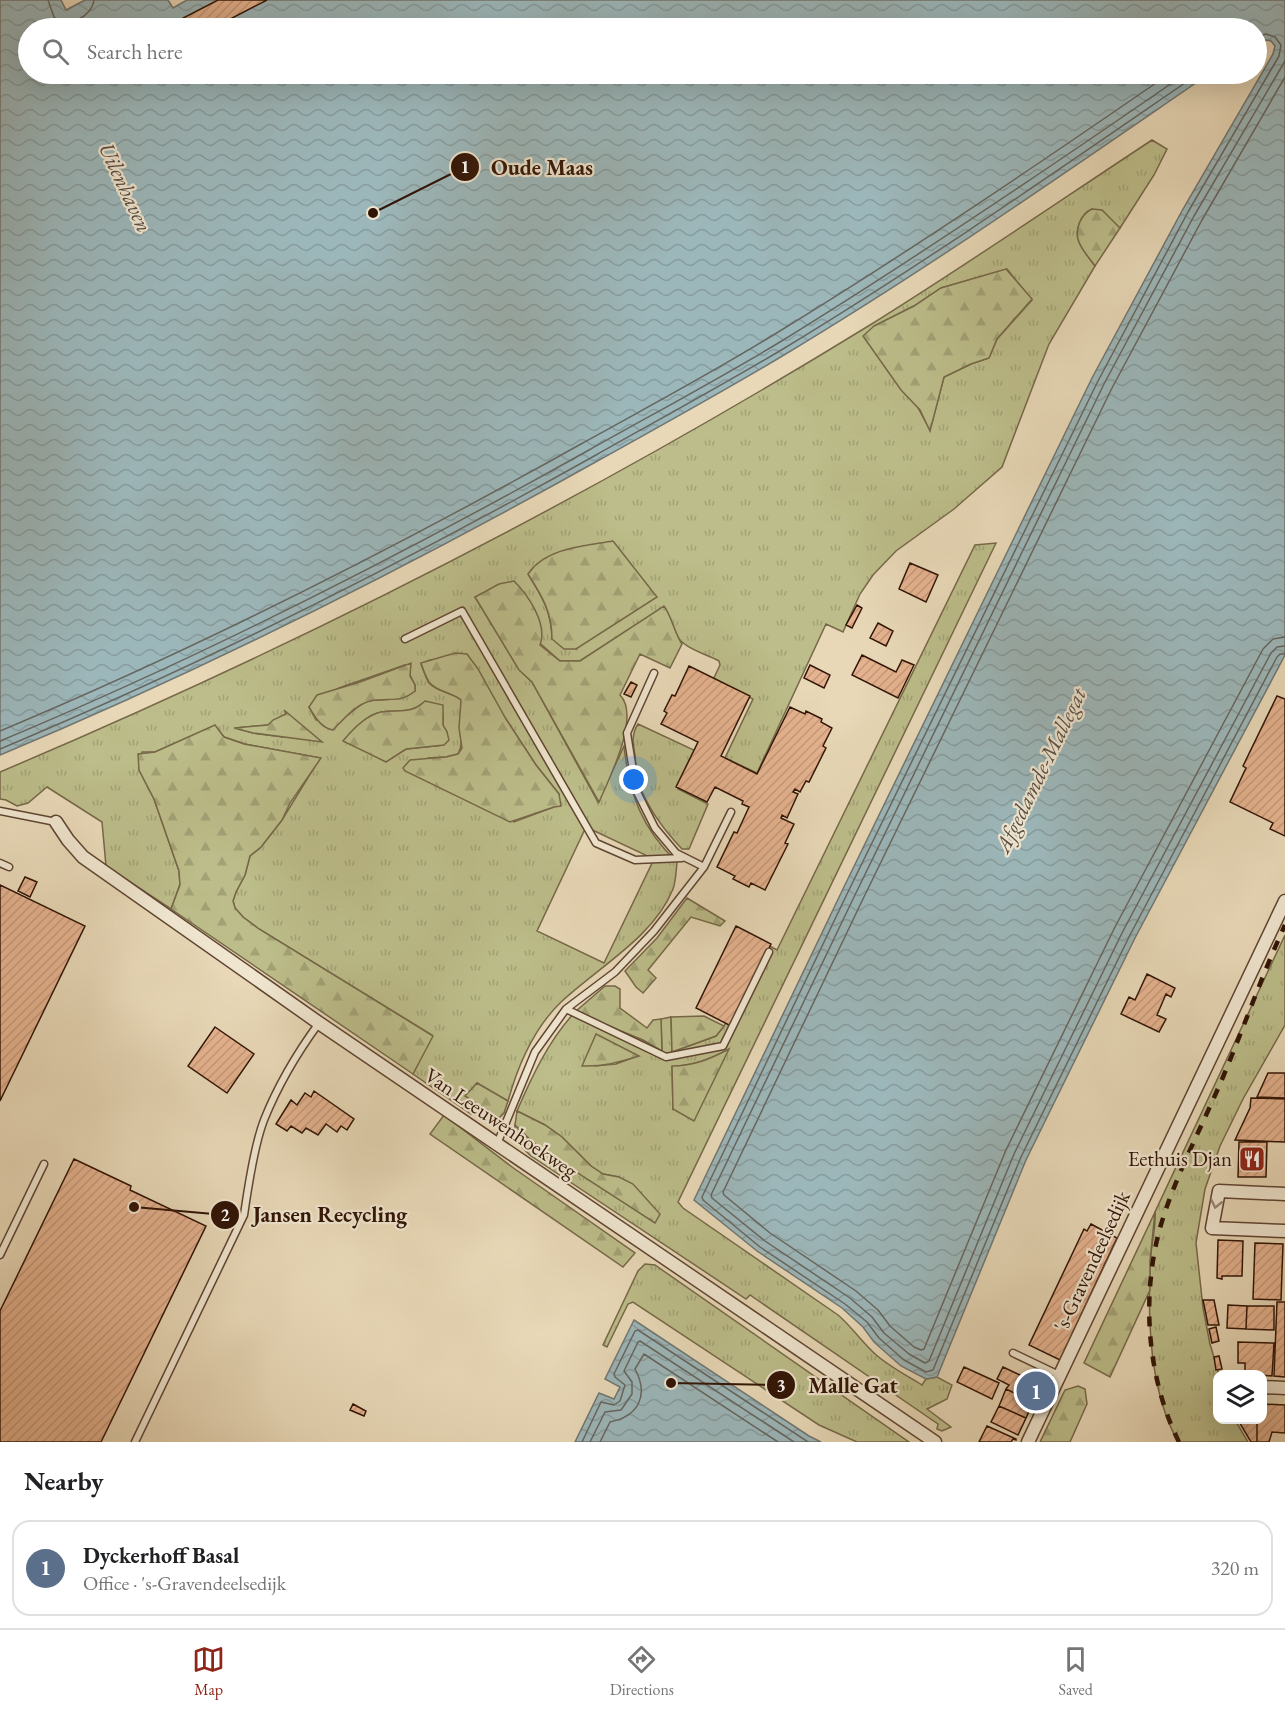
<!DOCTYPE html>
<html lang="en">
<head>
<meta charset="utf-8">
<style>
  :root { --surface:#fff; --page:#f6f6f6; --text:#202124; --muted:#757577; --line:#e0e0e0; --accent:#8f2418 }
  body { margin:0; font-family:"EB Garamond",serif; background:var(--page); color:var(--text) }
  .controls { position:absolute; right:18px; bottom:18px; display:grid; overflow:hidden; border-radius:12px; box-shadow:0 6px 24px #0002 }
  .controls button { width:54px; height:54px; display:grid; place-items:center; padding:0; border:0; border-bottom:2px solid var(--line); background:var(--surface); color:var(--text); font:30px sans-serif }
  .you { position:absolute; left:634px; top:780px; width:21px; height:21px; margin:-15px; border:4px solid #fff; border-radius:50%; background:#1a73e8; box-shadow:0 0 0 9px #1a73e833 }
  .badge { display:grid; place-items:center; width:39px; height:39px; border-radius:50%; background:var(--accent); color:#fff; font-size:20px; font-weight:700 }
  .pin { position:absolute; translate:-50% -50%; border:3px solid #fff; box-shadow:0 2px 6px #0006 }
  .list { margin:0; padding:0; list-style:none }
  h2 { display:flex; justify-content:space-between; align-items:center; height:78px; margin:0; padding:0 24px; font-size:26px }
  h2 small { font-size:20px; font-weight:400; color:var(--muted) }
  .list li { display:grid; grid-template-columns:39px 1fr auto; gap:18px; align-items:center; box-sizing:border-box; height:96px; margin:0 12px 12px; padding:0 12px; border:2px solid var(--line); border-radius:18px }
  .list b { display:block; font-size:22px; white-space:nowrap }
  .list p { margin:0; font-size:20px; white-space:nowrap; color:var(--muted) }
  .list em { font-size:20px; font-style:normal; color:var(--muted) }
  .icon { flex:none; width:33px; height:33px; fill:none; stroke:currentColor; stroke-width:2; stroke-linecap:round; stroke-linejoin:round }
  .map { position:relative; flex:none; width:1285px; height:1442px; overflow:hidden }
  .search { position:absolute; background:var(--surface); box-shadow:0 6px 24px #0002; left:18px; right:18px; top:18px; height:66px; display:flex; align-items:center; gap:15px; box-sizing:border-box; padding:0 21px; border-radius:33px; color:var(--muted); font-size:22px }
  .sheet { height:186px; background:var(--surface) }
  nav { display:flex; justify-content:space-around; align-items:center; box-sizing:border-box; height:84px; border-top:2px solid var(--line); background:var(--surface); font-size:16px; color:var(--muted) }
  nav a { display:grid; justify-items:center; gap:3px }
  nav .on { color:var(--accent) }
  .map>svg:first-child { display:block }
</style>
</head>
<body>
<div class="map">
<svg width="1285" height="1442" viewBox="0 0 1285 1442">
  <defs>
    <pattern id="grass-tufts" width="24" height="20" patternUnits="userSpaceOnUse" patternTransform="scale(1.5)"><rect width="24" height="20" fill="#bcbd8a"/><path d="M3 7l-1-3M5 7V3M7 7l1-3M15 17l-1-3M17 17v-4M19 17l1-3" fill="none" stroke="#a2a276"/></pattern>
    <pattern id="forest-firs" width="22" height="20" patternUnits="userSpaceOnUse" patternTransform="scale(1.5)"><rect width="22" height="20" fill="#bcbd8a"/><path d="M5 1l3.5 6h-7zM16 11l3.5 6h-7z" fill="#a2a276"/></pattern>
    <pattern id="water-waves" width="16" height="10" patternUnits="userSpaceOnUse" patternTransform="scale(1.5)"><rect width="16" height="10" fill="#9cb7ba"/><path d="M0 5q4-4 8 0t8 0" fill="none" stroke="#879c9e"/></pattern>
    <pattern id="building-hatch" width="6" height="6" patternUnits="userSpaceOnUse" patternTransform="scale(1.5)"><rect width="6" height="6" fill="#e5b38f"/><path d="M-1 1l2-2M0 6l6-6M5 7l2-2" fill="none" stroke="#c5997a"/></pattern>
  </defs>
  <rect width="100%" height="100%" fill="#e8d8b7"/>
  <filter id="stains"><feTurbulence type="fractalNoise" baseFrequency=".00333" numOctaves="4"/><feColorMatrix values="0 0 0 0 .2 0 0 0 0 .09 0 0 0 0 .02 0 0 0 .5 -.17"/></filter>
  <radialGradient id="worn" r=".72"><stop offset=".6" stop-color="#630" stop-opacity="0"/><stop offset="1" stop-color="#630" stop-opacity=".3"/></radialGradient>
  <path fill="url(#grass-tufts)" stroke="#766848" stroke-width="1.5" fill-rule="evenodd" d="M1152 140 1167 149 1154 175 1120 228 1111 220 1092 209C1081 214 1074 230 1079 242 1082 250 1090 259 1095 266L1049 344 1002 467 954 509 896 551 873 575 860 594 843 632 826 624 757 773 725 758 753 699 713 680 720 665 719 661C704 653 683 649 675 633 671 624 670 615 664 607L580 661H560L483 593 475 597 519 669 532 682 598 802 624 746C629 794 642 829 677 862 676 871 676 881 673 889 654 937 597 968 561 1002 533 1029 518 1065 508 1101L477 1083 466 1096 499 1118 471 1114 413 1074 432 1035 259 929 243 917 235 908 233 901 236 892 245 875 250 856 261 847 282 820 320 758 245 744 224 737 215 726 155 752H142L139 770 154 799 179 871 180 884 171 909 106 866 102 822 47 787 28 803 17 806 6 800 0 799V772C300 645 592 496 870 325 965 266 1058 202 1152 140ZM1007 269 1032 300 997 339 989 358 971 364 944 377 930 430 874 326 914 306 941 288ZM528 574 576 649 552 639C552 613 542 596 528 574ZM430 660H438L506 719 536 765 559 794 554 807 514 822 429 758 446 757 458 754C464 743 459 736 460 725 460 717 461 708 461 700 452 692 437 692 429 683 426 678 423 669 421 664ZM405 665 415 685V691C398 704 388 697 369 701 361 703 356 709 349 714 341 719 326 719 316 720L309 707 339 688ZM423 703 443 715V725L447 732 444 745 406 749 386 762 344 740C353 730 367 714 382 712 398 710 409 714 423 703ZM287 713 296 722 283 737 253 733 236 728 268 725ZM586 827 654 859 604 963 537 931Z
    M996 543 678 1202 683 1208 838 1315C851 1326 861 1341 874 1353 888 1366 906 1375 922 1385L926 1379 937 1377 952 1385 947 1399 927 1409 951 1427 942 1431 937 1429 938 1424 750 1295 746 1299 531 1156C521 1147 514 1139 515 1125L527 1138 655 1223 619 1177 603 1174 591 1166 562 1137 545 1125 517 1111C532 1076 549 1040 575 1012L643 1040 662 1051 661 1019 671 1017 672 1052 716 1036 724 1026 766 944 777 950 975 545ZM596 1035 638 1056 616 1064 595 1066ZM728 1050 673 1109 672 1067C696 1064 706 1061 728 1050Z
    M638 724 696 751 678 789 708 804 689 849H682C665 831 647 808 639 783 636 775 636 764 635 755 633 744 631 735 638 724Z
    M1285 935V1025L1243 1099 1220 1146 1205 1189 1196 1243 1203 1308 1210 1344 1219 1374H1218V1420H1235L1248 1442H1178C1149 1389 1148 1322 1150 1262 1151 1246 1156 1229 1155 1212Z
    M645 1264 655 1265 909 1442H857L819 1425 633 1302 628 1304 607 1347 603 1345 638 1271Z"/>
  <path fill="url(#forest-firs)" stroke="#766848" stroke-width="1.5" d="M1092 209 1102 210 1120 228 1095 266C1090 259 1082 250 1079 242 1074 230 1081 214 1092 209Z
    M1006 269 1032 299 997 339 989 358 971 364 944 377 930 431 920 410 901 390 863 336 874 326 914 306 941 288Z
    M613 541 657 597 576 649H564L552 639C552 612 542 596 528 574 545 548 584 546 613 541Z
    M514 581C528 595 548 624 540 645L560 661H580L664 606C672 617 674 632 682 644L670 668 640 654 620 695C641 716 609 779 599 802L532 682 519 670 475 597 499 584Z
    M455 653 467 654 478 669 506 719 536 765 559 794 561 806 554 807 510 822 405 771 403 768 410 760 446 757 458 754 462 748 459 728 461 700C452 692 436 692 429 682 426 677 423 669 421 663Z
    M411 663 410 676 415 685V691C399 704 389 697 370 701 355 705 344 719 333 730 321 728 315 717 309 707L317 695 360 682Z
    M425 701 443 705V725L447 732 449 740 444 745 406 749 386 762 343 741C352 730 367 715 381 712 398 709 411 715 425 701Z
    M284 710 322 742 253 733 234 728 268 725 273 720 286 714Z
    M215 725 224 737 244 744 321 758 290 803 282 820 261 847 250 856 245 875 236 892 233 901 235 908 243 917 259 929 433 1036 413 1074 171 909 180 885 179 871 154 799 139 770 138 754 155 752Z
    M687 898 725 921 720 926 691 917 648 970 656 978 643 993 636 987 625 971 657 938Z
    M605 986H615L620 989V1008L647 1028 653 1020 661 1019 662 1051 643 1040 575 1012Z
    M704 1016 724 1026 716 1036 672 1052 671 1017Z
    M596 1034 639 1056C620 1062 602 1067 582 1066Z
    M729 1049 694 1121 673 1109 672 1066C694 1066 710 1059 729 1049Z
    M477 1083 508 1101 504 1113 499 1118 465 1096Z
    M517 1111 545 1125 562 1137 591 1166 603 1174 619 1177 633 1184 660 1214 655 1223 539 1148 515 1125Z
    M444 1115 512 1167 635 1253 623 1267 430 1134Z
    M1155 1212 1150 1261V1290L1110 1377 1084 1363Z
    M1078 1386 1085 1389 1087 1404 1070 1442H1040L1065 1390Z"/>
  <path fill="url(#water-waves)" stroke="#717672" stroke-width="1.5" d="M0 0H61L66 10 85 0H168L173 8 187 0H1285V655L1135 938 1026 1160 937 1377 926 1379 901 1366 874 1342 863 1327 842 1308 757 1251 694 1200 842 891 1092 378 1183 209 1273 54 1275 46 1271 41 1266 40 1257 44 1256 28H28V74H1209C1069 170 929 268 784 355 724 391 662 425 601 459 406 568 206 669 0 755Z
    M634 1320 809 1436 821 1442H575L599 1393 614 1399 620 1387 605 1379Z"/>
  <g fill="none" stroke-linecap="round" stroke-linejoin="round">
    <path stroke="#666660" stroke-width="1.5" d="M48 0 54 17C67 29 92 17 94 0
      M1256 37 1266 34 1275 37 1281 45 1279 56 1188 212 1098 381 847 894 702 1197 703 1200 760 1247 845 1304 867 1322 879 1338 904 1360 926 1372 933 1370 1021 1157 1130 935 1277 657 1280 654H1285
      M1285 61 1194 216 1104 384 854 897 711 1195 712 1198 765 1241 850 1298 872 1317 884 1333 909 1354 925 1363 929 1361 1014 1154 1123 931 1271 653 1277 647 1285 646
      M1285 77 1202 220 1112 388 862 901 723 1192 724 1195 770 1233 856 1291 878 1310 890 1326 914 1347 921 1350 924 1349 1006 1150 1115 927 1263 649 1273 639 1285 637
      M0 731C199 648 393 549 581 444 646 408 712 373 775 334 909 252 1040 163 1169 74
      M0 741C202 657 398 557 589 450 653 414 717 380 780 342 918 257 1052 166 1185 74
      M0 749C204 664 403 563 596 455 658 420 721 386 783 349 925 263 1061 168 1198 74
      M582 1442 601 1402 614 1405 620 1401 625 1385 615 1377 614 1374 635 1331 638 1330 808 1442
      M590 1442 605 1412 621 1410 632 1394V1382L624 1371 638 1342 640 1341 794 1442
      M600 1442 610 1422C639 1416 649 1395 635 1369L644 1354 778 1442"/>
  </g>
  <path fill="url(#building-hatch)" stroke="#311406" stroke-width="1.5" d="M218 0H267L213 28H164Z
    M910 563 938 575 926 602 899 589Z
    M857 605 862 608 852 628 846 625Z
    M878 623 893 631 886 646 870 638Z
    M862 655 896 672 902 660 914 665 898 698 852 675Z
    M810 665 830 675 824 688 804 678Z
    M689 666 750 696 721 756 757 774 790 707 805 714 806 711 822 719 821 722 832 728 823 746 826 748 809 782 806 781 800 792 795 789 793 792 798 794 787 818 782 815 781 818 794 824 785 843 788 844 765 890 751 883 749 887 733 879 735 876 717 867 734 832 737 833 749 807 742 804 743 801 715 787 707 802 676 787 698 742 661 724 667 713 664 711 672 695 675 696Z
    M631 682 637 685 631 697 624 694Z
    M1277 696 1285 699V836L1270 829 1273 823 1230 802 1246 768 1243 766Z
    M25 877 37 882 30 897 18 891Z
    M0 885 85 926 0 1101Z
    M736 926 771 944 731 1026 696 1008Z
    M1147 974 1175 988 1171 997 1166 994 1157 1015 1166 1019 1159 1032 1121 1014 1129 997 1135 1000Z
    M215 1027 254 1054 227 1093 188 1066Z
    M1268 1073H1285V1098L1257 1097Z
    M314 1091 354 1119 347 1130 341 1126 337 1132 326 1124 318 1135 306 1128 302 1133 291 1126 287 1131 276 1124 291 1100 297 1105 305 1093 311 1097Z
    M1251 1098 1285 1099V1142L1235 1140 1250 1108Z
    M1239 1142H1267L1266 1177H1238Z
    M74 1159 131 1186 130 1190 206 1226 101 1442H0V1311Z
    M1091 1224 1117 1238 1060 1360 1029 1345 1084 1229 1087 1231Z
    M1218 1240 1243 1241 1242 1276H1222V1279L1217 1278Z
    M1255 1243 1283 1244 1281 1300 1253 1299Z
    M1203 1300H1214L1219 1325H1208Z
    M1277 1302H1285V1377L1274 1376Z
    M1228 1305 1247 1306 1246 1329 1227 1328Z
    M1247 1306H1274V1330L1246 1329Z
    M1216 1327 1219 1341 1212 1343 1209 1329Z
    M1238 1342 1274 1343 1272 1376 1247 1374 1245 1371V1363H1238Z
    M1219 1356 1222 1369 1216 1370 1214 1357Z
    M964 1367 999 1383 992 1399 957 1382Z
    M1003 1367 1041 1385 1033 1402 1006 1389 1009 1385 997 1379Z
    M1006 1389 1033 1402 1026 1418 999 1406Z
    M353 1404 366 1411 364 1416 350 1410Z
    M1262 1404 1285 1405V1433L1272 1432 1269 1442H1257V1420H1262Z
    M999 1406 1026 1418 1018 1435 991 1422Z
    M1238 1420H1257V1442H1251Z
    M987 1426 1016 1439V1440L1013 1439 1011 1442H979Z"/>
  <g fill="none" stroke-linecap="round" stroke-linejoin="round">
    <defs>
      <path id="service" d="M405 639 462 611 596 843 635 860 682 858
        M0 811 56 822
        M0 863 9 867
        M704 867 731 812
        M566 1009 666 1057 723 1046 769 952
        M497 1144 535 1052 566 1009 615 972 654 931 704 867 676 853 655 828 636 790 627 733 654 673
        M0 1255 44 1164
        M1013 1353 1059 1375
        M135 1442 244 1215C248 1187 254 1146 264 1120 278 1085 297 1053 319 1023"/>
      <path id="minor" d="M56 822 68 840 83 857 319 1023 935 1442
        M1285 1194 1219 1191 1212 1228 1285 1231
        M1262 1387 1285 1388
        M1028 1442 1285 901"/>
    </defs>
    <use href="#service" stroke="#5f4532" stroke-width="9"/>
    <use href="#minor" stroke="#5f4532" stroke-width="15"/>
    <use href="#service" stroke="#f0e6d0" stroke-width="6"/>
    <use href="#minor" stroke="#f0e6d0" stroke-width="12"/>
    <path stroke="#311406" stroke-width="4.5" stroke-dasharray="10 10" stroke-linecap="butt" d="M1179 1442C1147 1378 1141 1297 1160 1228 1175 1176 1202 1127 1223 1077 1244 1027 1262 975 1285 925"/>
  </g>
  <defs><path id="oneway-chevron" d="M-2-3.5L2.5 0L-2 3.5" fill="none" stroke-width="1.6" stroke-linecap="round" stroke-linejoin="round" transform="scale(1.5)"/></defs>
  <use stroke="#9a8875" href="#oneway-chevron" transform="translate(1216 1204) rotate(103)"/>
  <defs>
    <symbol id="restaurant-square" viewBox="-11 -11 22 22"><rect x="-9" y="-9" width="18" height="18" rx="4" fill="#8f2418" stroke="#f0e6d0"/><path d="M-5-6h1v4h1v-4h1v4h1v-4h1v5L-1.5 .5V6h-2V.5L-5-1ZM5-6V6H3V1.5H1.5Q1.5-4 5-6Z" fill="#fff"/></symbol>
  </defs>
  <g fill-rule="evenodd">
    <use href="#restaurant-square" x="1237" y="1144" width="30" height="30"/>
  </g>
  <g text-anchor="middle" stroke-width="4.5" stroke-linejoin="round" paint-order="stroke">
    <g font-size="21" fill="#311406" stroke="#f0e6d0">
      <text transform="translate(501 1123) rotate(34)" y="7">Van Leeuwenhoekweg</text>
      <text transform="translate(1092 1261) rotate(-65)" y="7">'s-Gravendeelsedijk</text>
    </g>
    <g font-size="21" fill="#311406" stroke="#f0e6d0" text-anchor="end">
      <text x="1232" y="1166">Eethuis Djan</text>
    </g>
    <g font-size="22" font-style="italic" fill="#564d45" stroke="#f0e6d0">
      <text transform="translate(126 187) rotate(65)" y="8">Uilenhaven</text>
      <text transform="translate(1040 770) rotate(-64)" y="8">Afgedamde-Mallegat</text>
    </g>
  </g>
  <path fill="none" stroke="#311406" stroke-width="2" d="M373 213L465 167M134 1207L225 1215M671 1383L781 1385"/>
  <g fill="#311406" stroke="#f0e6d0" stroke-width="2">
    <circle cx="373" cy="213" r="6"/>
    <circle cx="134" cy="1207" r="6"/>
    <circle cx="671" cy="1383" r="6"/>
    <circle cx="465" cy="167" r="15"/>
    <circle cx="225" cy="1215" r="15"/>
    <circle cx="781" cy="1385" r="15"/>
  </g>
  <g font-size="18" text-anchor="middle" font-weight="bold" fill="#fff">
    <text x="465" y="173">1</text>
    <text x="225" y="1221">2</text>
    <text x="781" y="1392">3</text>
  </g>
  <g font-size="22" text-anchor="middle" font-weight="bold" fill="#311406" stroke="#f0e6d0" stroke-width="4.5" stroke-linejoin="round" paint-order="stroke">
    <text x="542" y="175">Oude Maas</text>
    <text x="330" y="1222">Jansen Recycling</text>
    <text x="853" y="1393">Malle Gat</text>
  </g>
  <rect width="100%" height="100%" filter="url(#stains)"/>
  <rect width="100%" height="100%" fill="url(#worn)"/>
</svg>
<div class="controls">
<button><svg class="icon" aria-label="layers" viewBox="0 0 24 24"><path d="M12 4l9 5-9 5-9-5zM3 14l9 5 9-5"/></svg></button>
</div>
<div class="you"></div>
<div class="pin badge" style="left:1036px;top:1391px;background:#5c6f8a">1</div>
<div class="search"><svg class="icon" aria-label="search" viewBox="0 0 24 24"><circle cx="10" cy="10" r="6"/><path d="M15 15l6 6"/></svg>Search here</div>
</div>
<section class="sheet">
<h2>Nearby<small></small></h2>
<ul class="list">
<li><span class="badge" style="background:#5c6f8a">1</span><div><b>Dyckerhoff Basal</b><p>Office · 's-Gravendeelsedijk</p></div><em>320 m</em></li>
</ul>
</section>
<nav>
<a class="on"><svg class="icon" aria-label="map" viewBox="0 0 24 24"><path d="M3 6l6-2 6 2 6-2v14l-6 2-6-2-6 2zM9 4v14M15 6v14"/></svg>Map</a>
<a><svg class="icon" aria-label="directions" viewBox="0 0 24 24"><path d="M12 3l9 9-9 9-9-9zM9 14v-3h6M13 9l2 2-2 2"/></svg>Directions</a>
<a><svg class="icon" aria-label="saved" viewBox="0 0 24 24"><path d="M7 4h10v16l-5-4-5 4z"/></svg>Saved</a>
</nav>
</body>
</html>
